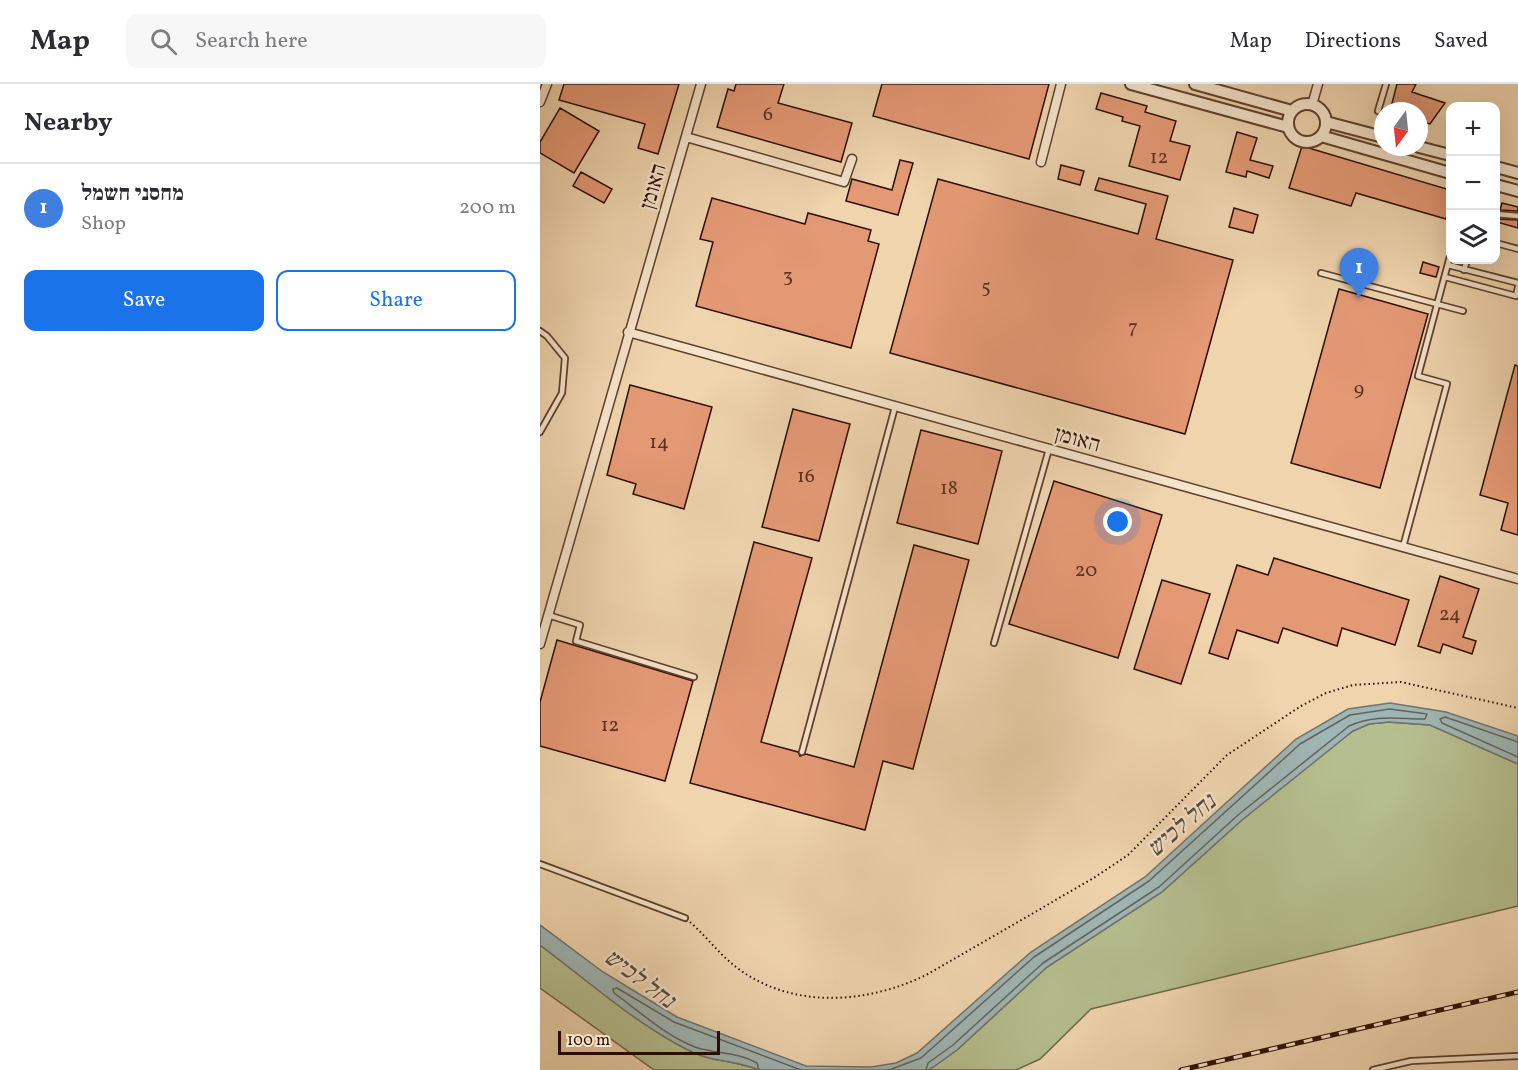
<!DOCTYPE html>
<html lang="en">
<head>
<meta charset="utf-8">
<style>
  :root { --surface:#fff; --page:#f7f7f7; --text:#2b2b33; --muted:#7c7c81; --line:#e1e1e2; --accent:#1a73e8 }
  body { margin:0; font-family:Vollkorn,"Frank Ruhl Libre",serif; background:var(--page); color:var(--text) }
  .controls { position:absolute; right:18px; top:18px; display:grid; overflow:hidden; border-radius:12px; box-shadow:0 6px 24px #0002 }
  .controls button { width:54px; height:54px; display:grid; place-items:center; padding:0; border:0; border-bottom:2px solid var(--line); background:var(--surface); color:var(--text); font:30px sans-serif }
  .compass { position:absolute; left:834px; top:18px; width:54px; height:54px; border-radius:50%; background:var(--surface); box-shadow:0 6px 24px #0002; rotate:195deg }
  .scale { position:absolute; left:18px; bottom:15px; width:162px; box-sizing:border-box; padding-left:6px; border:3px solid #2d0e01; border-top:0; font-size:16px; line-height:21px; white-space:nowrap; color:#2d0e01; -webkit-text-stroke:4px #f5e3ca; paint-order:stroke }
  .you { position:absolute; left:578px; top:438px; width:21px; height:21px; margin:-15px; border:4px solid #fff; border-radius:50%; background:#1a73e8; box-shadow:0 0 0 9px #1a73e833 }
  .badge { display:grid; place-items:center; width:39px; height:39px; border-radius:50%; background:var(--accent); color:#fff; font-size:20px; font-weight:700 }
  .pin { position:absolute; translate:-50% -50px; filter:drop-shadow(0 2px 3px #0008) }
  .pin::after { content:''; position:absolute; top:32px; width:21px; height:18px; background:inherit; clip-path:polygon(0 0,100% 0,50% 100%) }
  .list { margin:0; padding:0; list-style:none }
  h2 { display:flex; justify-content:space-between; align-items:center; height:78px; margin:0; padding:0 24px; font-size:26px }
  h2 small { font-size:20px; font-weight:400; color:var(--muted) }
  .list li { display:grid; grid-template-columns:39px 1fr auto; gap:18px; align-items:center; box-sizing:border-box; height:90px; padding:0 24px; border-top:2px solid var(--line) }
  .list b { display:block; font-size:22px; white-space:nowrap }
  .list p { margin:0; font-size:20px; white-space:nowrap; color:var(--muted) }
  .list em { font-size:20px; font-style:normal; color:var(--muted) }
  .actions { display:flex; gap:12px; padding:18px 24px }
  .actions a { flex:1; padding:14px 0; border:2px solid var(--accent); border-radius:12px; text-align:center; font-size:21px; color:var(--accent) }
  .actions .main { background:var(--accent); color:#fff }
  .icon { flex:none; width:33px; height:33px; fill:none; stroke:currentColor; stroke-width:2; stroke-linecap:round; stroke-linejoin:round }
  .map { position:relative; flex:none; width:978px; height:986px; overflow:hidden }
  header { display:flex; align-items:center; gap:36px; box-sizing:border-box; height:84px; padding:0 30px; background:var(--surface); border-bottom:2px solid var(--line) }
  header strong { font-size:28px }
  nav { display:flex; gap:33px; margin-inline-start:auto; font-size:21px }
  .search { width:420px; height:54px; background:var(--page); display:flex; align-items:center; gap:15px; box-sizing:border-box; padding:0 21px; border-radius:12px; color:var(--muted); font-size:22px }
  main { display:flex }
  aside { flex:1; background:var(--surface) }
  .map>svg:first-child { display:block }
</style>
</head>
<body>
<header>
<strong>Map</strong>
<div class="search"><svg class="icon" aria-label="search" viewBox="0 0 24 24"><circle cx="10" cy="10" r="6"/><path d="M15 15l6 6"/></svg>Search here</div>
<nav><a>Map</a><a>Directions</a><a>Saved</a></nav>
</header>
<main>
<aside>
<h2>Nearby<small></small></h2>
<ul class="list">
<li><span class="badge" style="background:#3f7fe0">1</span><div><b>מחסני חשמל</b><p>Shop</p></div><em>200 m</em></li>
</ul>
<div class="actions"><a class="main">Save</a><a>Share</a></div>
</aside>
<div class="map">
<svg width="978" height="986" viewBox="0 0 978 986">
  <rect width="100%" height="100%" fill="#efd4ae"/>
  <filter id="stains"><feTurbulence type="fractalNoise" baseFrequency=".00333" numOctaves="4"/><feColorMatrix values="0 0 0 0 .2 0 0 0 0 .09 0 0 0 0 .02 0 0 0 .5 -.17"/></filter>
  <radialGradient id="worn" r=".72"><stop offset=".6" stop-color="#630" stop-opacity="0"/><stop offset="1" stop-color="#630" stop-opacity=".3"/></radialGradient>
  <path fill="#b5be8e" stroke="#716648" stroke-width="1.5" d="M849 638 890 641 978 680V822L551 925 500 975 476 986H388L417 966 507 883 622 808 702 736 783 668 813 647 829 640Z
    M0 861C47 896 96 940 148 966 170 978 196 976 219 986H114L0 904Z"/>
  <path fill="#9eb6b5" stroke="#71736d" stroke-width="1.5" d="M850 619 906 628 978 652V680L890 641 849 638 829 640 813 647 702 736 622 808 507 883 417 966 392 984 388 986H219C196 976 170 978 148 966 96 940 47 896 0 861V841L63 888 137 933 266 982 331 983 356 979 377 969 491 868 605 793 756 655 808 625Z"/>
  <g fill="none" stroke-linecap="round" stroke-linejoin="round">
    <path stroke="#66625b" stroke-width="1.5" d="M978 658 905 633 900 635 902 639 978 673
      M219 986 217 979C198 968 175 970 155 963 126 952 99 927 74 909L73 905 77 904 134 938 261 986
      M349 986 381 974 494 873 609 797 760 660 810 631 850 625 887 630 885 635C857 635 836 630 809 642L698 731 619 803 503 879 413 961 388 979 386 986"/>
  </g>
  <path fill="#e49975" stroke="#2d0e01" stroke-width="1.5" d="M24 0H139L118 70 98 64 105 40 19 16Z
    M196 0H244L238 19 312 39 301 78 177 43 188 5 194 7Z
    M342 0H509L489 75 333 32Z
    M857 0H876L872 8 905 19 890 40 879 37V27H850Z
    M561 9 607 22 605 28 636 37 630 57 650 62 640 96 589 82 600 42 582 37 583 33 556 25Z
    M20 24 59 47 34 89 0 69V58Z
    M697 48 717 54 710 76 733 82 729 94 707 87 706 93 686 88Z
    M762 62 910 106V119L906 135 816 109 811 122 749 104Z
    M360 76 373 79 358 131 306 117 312 95 352 106Z
    M521 81 544 87 540 101 518 95Z
    M41 88 72 105 64 119 33 102Z
    M559 94 628 112 616 155 693 176 645 350 350 269 398 95 598 150 606 120 555 106Z
    M172 114 265 140 268 129 331 146 328 157 339 160 311 264 156 222 173 158 160 155Z
    M962 119 978 123V127L960 126Z
    M694 124 718 131 713 149 689 143Z
    M958 135 978 136V144L957 138Z
    M883 178 899 183 896 193 880 189Z
    M799 205 888 230 840 404 751 379Z
    M975 281 978 282V451L961 446 968 419 940 411Z
    M90 301 172 323 144 425 93 410 96 400 67 391Z
    M253 325 310 340 279 457 222 443Z
    M381 346 462 367 438 460 357 439Z
    M514 397 622 431 578 574 469 540Z
    M214 458 272 474 221 658 258 668 260 672 266 670 314 683 374 461 429 476 373 685 343 677 325 746 150 699Z
    M734 474 869 516 855 561 802 544 797 562 743 544 738 559 697 546 688 575 669 569 697 481 728 491Z
    M900 492 939 505 923 553 936 557 932 570 903 560 900 569 878 562Z
    M622 496 670 510 641 600 594 585Z
    M17 556 153 597 125 697 0 662V618Z"/>
  <g fill="none" stroke-linecap="round" stroke-linejoin="round">
    <defs>
      <path id="service" d="M838 27 846 0
        M956 130 978 132
        M956 159 978 165
        M908 181 978 199
        M924 186 927 176
        M781 189 923 227
        M905 193 976 212 978 203
        M0 247 7 252 25 274 22 309 0 348
        M863 463 907 300 878 292 910 172
        M8 531 40 541 36 557 154 593
        M454 559 509 365
        M262 668 355 323
        M0 780 145 834
        M833 986 871 977 978 972"/>
      <path id="minor" d="M0 18 7 0
        M772 21 778 0
        M146 53 304 98 312 75
        M501 78 521 0
        M88 248 978 495
        M0 560 161 0"/>
      <path id="tertiary" d="M591 0 748 43
        M655 0 752 27
        M748 39a19 19 0 1 1 38 0a19 19 0 1 1-38 0Z
        M786 38 843 53
        M781 52 910 89
        M879 63 910 71
        M956 83 978 89
        M956 101 978 107"/>
    </defs>
    <use href="#service" stroke="#5e402c" stroke-width="8"/>
    <use href="#minor" stroke="#5e402c" stroke-width="11"/>
    <use href="#tertiary" stroke="#5e402c" stroke-width="14"/>
    <path stroke="#2d0e01" stroke-width="2" stroke-dasharray="1.5 3" stroke-linecap="butt" d="M150 838C166 852 179 870 196 883 252 926 328 920 388 890L552 795 588 771 687 671 761 622 786 609 813 601 861 598 978 624"/>
    <use href="#service" stroke="#f5e3ca" stroke-width="4.5"/>
    <use href="#minor" stroke="#f5e3ca" stroke-width="8"/>
    <use href="#tertiary" stroke="#f5e3ca" stroke-width="10"/>
    <defs>
      <path id="rail" d="M641 986 978 908"/>
    </defs>
    <use href="#rail" stroke="#2d0e01" stroke-width="5"/>
    <use href="#rail" stroke="#f5e3ca" stroke-width="3" stroke-dasharray="9" stroke-linecap="butt"/>
  </g>
  <g text-anchor="middle" stroke-width="4.5" stroke-linejoin="round" paint-order="stroke">
    <g font-size="20" fill="#5b311e">
      <text x="228" y="36">6</text>
      <text x="619" y="79">12</text>
      <text x="248" y="198">3</text>
      <text x="446" y="209">5</text>
      <text x="593" y="249">7</text>
      <text x="819" y="311">9</text>
      <text x="119" y="364">14</text>
      <text x="266" y="398">16</text>
      <text x="409" y="410">18</text>
      <text x="546" y="492">20</text>
      <text x="910" y="536">24</text>
      <text x="70" y="647">12</text>
    </g>
    <g font-size="22" fill="#2d0e01" stroke="#f5e3ca">
      <text transform="translate(112 102) rotate(-74)" y="8">האומן</text>
      <text transform="translate(538 354) rotate(15)" y="8">האומן</text>
    </g>
    <g font-size="24" font-style="italic" fill="#554940" stroke="#f5e3ca">
      <text transform="translate(641 741) rotate(-41)" y="8">נחל לכיש</text>
      <text transform="translate(100 894) rotate(37)" y="8">נחל לכיש</text>
    </g>
  </g>
  <rect width="100%" height="100%" filter="url(#stains)"/>
  <rect width="100%" height="100%" fill="url(#worn)"/>
</svg>
<div class="controls">
<button>+</button>
<button>−</button>
<button><svg class="icon" aria-label="layers" viewBox="0 0 24 24"><path d="M12 4l9 5-9 5-9-5zM3 14l9 5 9-5"/></svg></button>
</div>
<svg class="compass" viewBox="-18 -18 36 36"><path d="M0-13l5 13h-10z" fill="#e53935"/><path d="M0 13l5-13h-10z" fill="#7c7c81"/></svg>
<div class="scale">100 m</div>
<div class="you"></div>
<div class="pin badge" style="left:819px;top:214px;background:#3f7fe0">1</div>
</div>
</main>
</body>
</html>
